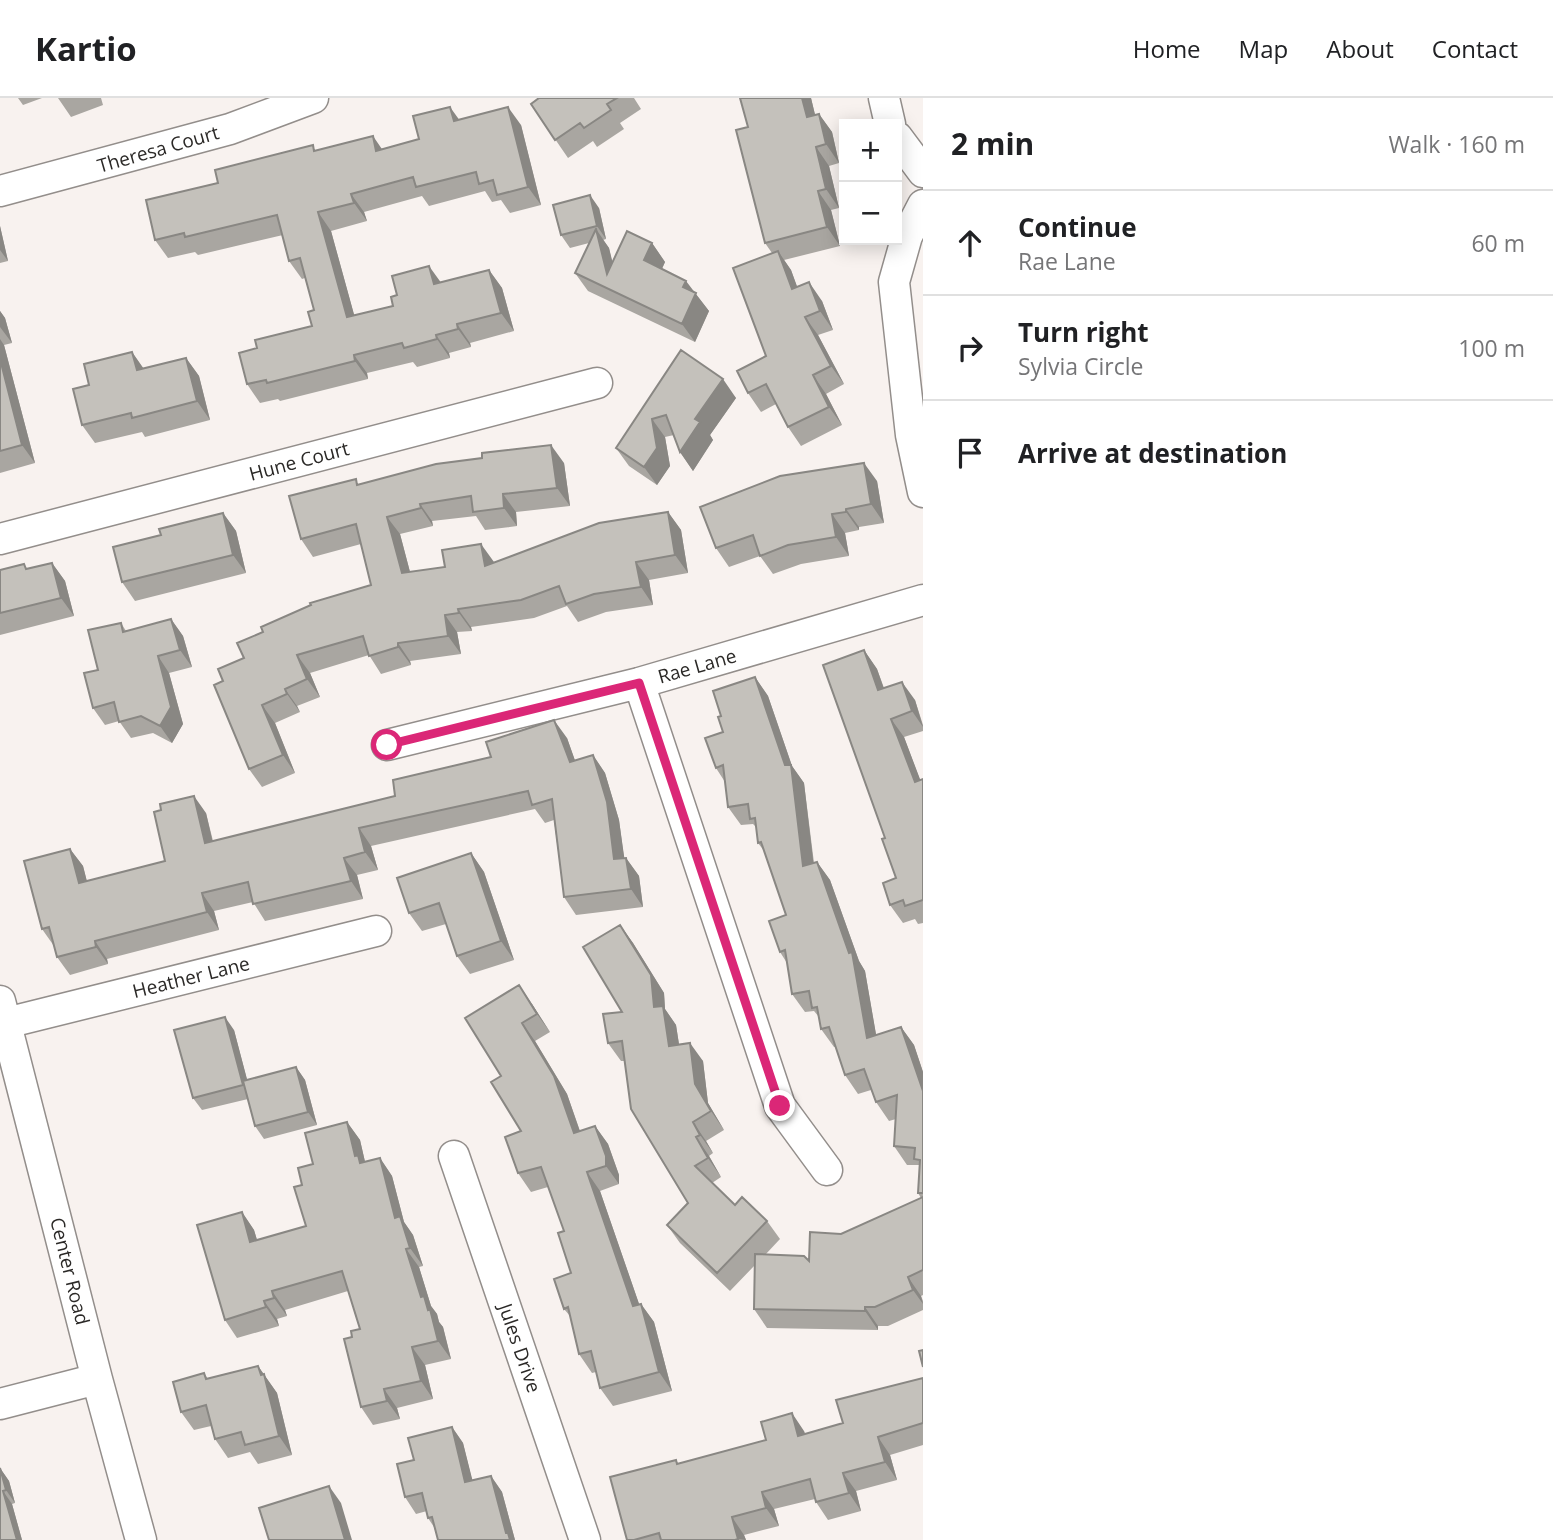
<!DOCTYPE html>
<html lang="en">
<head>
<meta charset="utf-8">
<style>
  :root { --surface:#fff; --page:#f6f6f6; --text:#202124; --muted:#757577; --line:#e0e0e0 }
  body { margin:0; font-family:"Open Sans",sans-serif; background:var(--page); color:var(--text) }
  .controls { position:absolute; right:21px; top:21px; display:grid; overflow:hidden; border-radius:0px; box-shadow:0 4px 18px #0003 }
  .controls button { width:63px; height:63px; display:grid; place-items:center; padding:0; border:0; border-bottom:2px solid var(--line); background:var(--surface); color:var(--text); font:35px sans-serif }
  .stop { position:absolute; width:21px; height:21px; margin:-16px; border:5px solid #db2777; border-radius:50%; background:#fff }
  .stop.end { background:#db2777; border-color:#fff; box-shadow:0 2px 7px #0008 }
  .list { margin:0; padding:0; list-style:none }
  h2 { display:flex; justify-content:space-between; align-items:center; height:91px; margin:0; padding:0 28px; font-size:30px }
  h2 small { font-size:23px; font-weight:400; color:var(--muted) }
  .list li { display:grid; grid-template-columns:46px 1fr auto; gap:21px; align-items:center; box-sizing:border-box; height:105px; padding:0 28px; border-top:2px solid var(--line) }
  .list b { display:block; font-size:26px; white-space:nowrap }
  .list p { margin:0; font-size:23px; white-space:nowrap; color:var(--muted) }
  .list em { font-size:23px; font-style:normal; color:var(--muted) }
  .icon { flex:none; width:38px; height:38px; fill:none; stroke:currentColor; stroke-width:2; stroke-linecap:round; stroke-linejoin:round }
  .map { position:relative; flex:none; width:923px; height:1442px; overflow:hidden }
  header { display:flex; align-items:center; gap:42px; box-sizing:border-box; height:98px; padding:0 35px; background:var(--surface); border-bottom:2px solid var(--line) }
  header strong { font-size:33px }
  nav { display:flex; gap:38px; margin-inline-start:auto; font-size:24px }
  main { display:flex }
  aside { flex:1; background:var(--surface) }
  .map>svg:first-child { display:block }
</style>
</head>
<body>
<header>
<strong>Kartio</strong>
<nav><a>Home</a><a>Map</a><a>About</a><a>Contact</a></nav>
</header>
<main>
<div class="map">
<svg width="923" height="1442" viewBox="0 0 923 1442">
  <rect width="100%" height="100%" fill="#f8f2ef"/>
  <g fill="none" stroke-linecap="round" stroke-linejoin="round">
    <defs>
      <path id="minor" d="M884 0 890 26
        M897 39 923 74
        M0 93 230 31 313 0
        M923 107 907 138 894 184 911 337 923 394
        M0 441 597 285
        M639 585 780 1008 827 1072
        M387 647 639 585 923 502
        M0 903 97 1281 141 1442
        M6 925 376 833
        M454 1058 585 1442
        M0 1306 97 1281"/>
    </defs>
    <use href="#minor" stroke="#938e8b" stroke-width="33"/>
    <use href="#minor" stroke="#fff" stroke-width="30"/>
  </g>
  <path fill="#a9a6a1" d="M18 0H42L23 7Z
    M58 0H101L103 7 71 19Z
    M539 0H634L641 11 620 25 624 31 597 49 593 43 568 60 531 6Z
    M811 0 815 17 819 16 832 34 839 65 829 68 839 110 831 112 840 148 784 162 791 172 797 189 822 203 833 232 818 237 844 286 826 296 842 327 801 348 788 329 776 306 761 314 748 295 766 258 772 155 765 145 748 29Z
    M459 21 521 27 541 107 510 115 501 102 492 104 485 93 429 108 422 98 364 114 367 123 331 133 354 217 393 208 441 184 489 172 502 190 514 233 470 245 471 249 449 255 450 260 417 269 413 264 367 275 368 281 280 303 278 301 260 305 247 286 257 250 312 228 314 212 305 180 302 181 289 163 283 137 198 157 195 154 168 160 155 142 218 85 317 53 382 51 419 41Z
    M599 110 606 141 603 142 609 150 612 164 652 145 665 164 662 171 694 194 709 213 695 244 588 193 575 175 589 145 570 150 561 137Z
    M0 128 8 163 0 165Z
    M0 213 5 220 12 245 4 247 35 365 0 375Z
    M681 252 736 300 710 337 713 342 693 373 680 354 674 337 665 339 670 368 657 387 629 368 616 350Z
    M132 254 144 271 186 260 199 278 210 322 145 339 142 334 95 345 82 327 89 287Z
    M564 365 570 408 516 414 517 428 485 432 476 418 432 423 433 428 400 436 410 474 494 464 668 414 681 432 688 475 649 482 653 507 606 514 578 524 567 508 534 520 471 529 472 533 457 534 461 556 410 563 411 567 381 576 369 557 310 575 320 599 297 608 300 614 275 625 295 675 262 689 249 671 223 583 244 560 371 487 361 446 313 459 301 441 359 386Z
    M877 383 884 425 859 429V432L845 435 849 458 801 466 773 476 760 458 729 469 716 450Z
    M223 415 236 433 246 475 135 503 122 484 161 437Z
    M52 465 65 483 74 518 0 537V472L28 471Z
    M171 521 183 538 192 569 169 575 183 626 172 645 153 635 131 640 119 623 105 627 93 610 98 572 121 525 126 533Z
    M864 552 877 571 884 590 915 602 923 627V633L904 639 920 682 923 681V825L918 826 915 821 903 825 890 807 896 780 885 740Z
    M755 579 768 598 792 668 804 685 814 765 817 764 830 782 859 863 865 873 876 937 901 929 914 947 923 974V1197L921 1198 923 1203V1212L888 1228H878V1232L767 1230 754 1211 755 1167 730 1193 680 1145 667 1127 688 1105 625 963H621L608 945 622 914 620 827 633 845 664 895 665 911 676 927 679 946 703 963 708 1005 724 1032 706 1043 713 1055 709 1058 721 1079 712 1085 735 1107 767 1123 780 1141 765 1157 809 1163 841 1136 921 1100 918 1095 920 1069 919 1067H907L894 1048 896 1021 889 1023 876 1004 871 992 858 996 845 977 836 949H834L821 931 819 919 814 913 805 914 792 896 787 865 780 854 786 817 765 754 758 745 757 730 753 726 741 727 728 709 725 684 716 670 723 634 721 618Z
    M567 640 575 663 593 657 605 675 619 722 624 760H626L639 778 643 809 576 817 564 799 554 722 545 725 535 711 371 748 378 772 357 777 363 801 265 823 253 804 214 813 219 832 107 861 108 866 70 877 57 859 54 848 42 831 70 751 83 768 87 784 165 763 161 712 206 715 213 743 395 698 491 659Z
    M471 755 484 774 514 862 470 876 457 858 446 826 422 833 409 815Z
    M532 906 550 934 535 943 567 996 580 1033 595 1028 608 1046 619 1077V1086L600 1093 639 1206H641L654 1224 672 1293 613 1308 600 1290 596 1274 592 1275 579 1256 570 1218 564 1211 571 1175 564 1133 548 1089 531 1094 518 1075 521 1033 501 978 465 920Z
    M234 932 247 982 296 969 305 982 317 1027 264 1041 255 1028 248 1001 202 1012 193 1000Z
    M347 1024 360 1042 365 1064 380 1060 392 1078 404 1124 413 1137 423 1168 419 1169 431 1208 437 1216 439 1224 443 1229 451 1261 425 1267 433 1301 397 1310 400 1321 373 1327 361 1309 352 1239 360 1231 348 1193 285 1212 287 1218 277 1221 279 1228 237 1240 225 1222 242 1114 254 1132 257 1142 306 1128 302 1087 313 1066Z
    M258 1268 277 1295 292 1357 258 1366 250 1354 228 1360 215 1341 211 1328 194 1332 181 1314 204 1275 208 1281Z
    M923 1280V1347L890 1357 897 1382 856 1393 861 1413 828 1422 816 1404 815 1401 774 1411 779 1428 744 1437 746 1442H627L678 1366 804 1333 805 1336 843 1325Z
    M452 1329 463 1345 472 1382 491 1378 502 1394 515 1442H438L434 1429 428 1420 427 1413 416 1416 405 1399 414 1362Z
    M0 1370 9 1383 15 1405 12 1406 22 1442H0Z"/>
  <path fill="#898783" d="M802 0H811L820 37 807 19Z
    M450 9 463 27 454 23Z
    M508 9 521 27 541 107 528 89Z
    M819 16 832 34 839 65 826 46Z
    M373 38 386 57 376 53Z
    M816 49 829 68 839 110 826 91Z
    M818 93 831 112 840 148 827 129Z
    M351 96 364 114 367 123 354 105Z
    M590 97 599 110 606 141 597 128Z
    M318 114 331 133 360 238 347 219Z
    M0 128 8 163 0 152Z
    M596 131 609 150 620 194 607 176Z
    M652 145 665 164 657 181 644 162Z
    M778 153 791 172 805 210 792 191Z
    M429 168 442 186H434Z
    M489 172 502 190 514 233 501 215Z
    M686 183 709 213 695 244 682 226 683 189Z
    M809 184 822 203 833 232 820 213Z
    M0 213 5 220 12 245 0 229Z
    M805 219 818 237 844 286 831 268Z
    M457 226 470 245 471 249 458 231Z
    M436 237 449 255 450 260 437 241Z
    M0 241 4 247 35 365 22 347 0 261Z
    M132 254 145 273 137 272Z
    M354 257 367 275 368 281 355 263Z
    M186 260 199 278 210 322 197 303Z
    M813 277 826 296 842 327 829 309Z
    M723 281 736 300 710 337 713 342 693 373 680 354 695 321Z
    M652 321 665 339 670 368 657 387 644 369Z
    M551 347 564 365 570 408 557 390Z
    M864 365 877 383 884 425 871 406Z
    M503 396 516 414 517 428 504 410Z
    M420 406 432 423 433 428 421 410Z
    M846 411 859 429V432L846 414Z
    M668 414 681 432 688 475 675 457Z
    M223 415 236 433 246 475 233 457Z
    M832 416 845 435 849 458 836 439Z
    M387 419 400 436 415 493 402 475Z
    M481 446 494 464 497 486 485 468Z
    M636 464 649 482 653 507 641 489Z
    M52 465 65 483 74 518 61 500Z
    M458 511 471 529 472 533 459 515Z
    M445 517 457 534 461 556 448 538Z
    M171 521 183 538 192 569 180 552Z
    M398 545 410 563 411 567 398 549Z
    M864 552 877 571 891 611 878 592Z
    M297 557 310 575 320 599 307 581Z
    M158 558 169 575 183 626 172 645 160 628Z
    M755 579 768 598 792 668 804 685 816 787 803 768 785 667Z
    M902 584 915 602 923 629 912 613Z
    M285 591 297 608 300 614 287 596Z
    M262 607 275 625 295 675 283 657Z
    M891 621 904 639 923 689 915 684Z
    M554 622 567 640 582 682 570 664Z
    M593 657 605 675 619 722 627 779 614 761Z
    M194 698 206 715 217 763 205 745Z
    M359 730 371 748 378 772 365 754Z
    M70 751 83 768 92 803 79 785Z
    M471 755 484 774 514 862 501 843Z
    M344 760 357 777 363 801 351 783Z
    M626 760 639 778 643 809 631 791Z
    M817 764 830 782 859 863 865 873 880 959 867 940 849 855Z
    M202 795 214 813 219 832 207 814Z
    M620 827 633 845 664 895 665 911 676 927 682 966 669 948Z
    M95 843 107 861 108 866 96 849Z
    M519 887 532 906 550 934 537 916Z
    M225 919 234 932 252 1000 243 987Z
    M522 925 535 943 567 996 587 1054 574 1035Z
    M901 929 914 947 923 974V993Z
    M690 945 703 963 708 1005 724 1032 711 1013 695 986Z
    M296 969 305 982 317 1027 308 1014Z
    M347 1024 360 1042 366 1068 373 1083 355 1058Z
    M693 1024 706 1043 713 1055 700 1037Z
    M595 1028 608 1046 619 1077V1086L606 1068Z
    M696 1039 709 1058 721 1079 708 1060Z
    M380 1060 392 1078 404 1124 413 1137 423 1168 410 1150 395 1120Z
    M587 1074 600 1093 646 1226 633 1208Z
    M242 1114 254 1132 263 1162 250 1144Z
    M406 1151 419 1169 431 1208 437 1216 439 1224 443 1229 451 1261 438 1243 428 1212 421 1199Z
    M908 1179 921 1198 923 1206 913 1192Z
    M272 1193 285 1212 287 1218 274 1200Z
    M264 1203 277 1221 279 1228 266 1209Z
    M641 1206 654 1224 672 1293 659 1274Z
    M865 1209 878 1228V1232L865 1213Z
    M412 1249 425 1267 433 1301 421 1283Z
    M258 1268 277 1295 292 1357 279 1338Z
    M384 1291 397 1310 400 1321 387 1303Z
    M792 1315 804 1333 811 1355 798 1338Z
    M452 1329 463 1345 477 1400 465 1384Z
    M878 1339 890 1357 897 1382 885 1364Z
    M0 1370 9 1383 15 1405 6 1392Z
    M843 1375 856 1393 861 1413 849 1395Z
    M491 1378 502 1394 515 1442H510L506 1435Z
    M329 1388 341 1405 352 1442H345Z
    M3 1393 12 1406 22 1442H17Z
    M762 1394 774 1411 779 1428 766 1410Z
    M732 1419 744 1437 746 1442 738 1441Z"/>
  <path fill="#c4c1bb" stroke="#898783" stroke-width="2" d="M539 0H617L607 6 611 12 584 30 580 25 555 42 531 6Z
    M740 0H802L807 19 819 16 826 46 816 49 826 91 818 93 827 129 765 145 736 32 748 29Z
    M450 9 454 23 508 9 528 89 497 97 493 82 479 86 476 74 416 89 413 79 351 96 354 105 318 114 347 219 393 208 391 199 397 197 392 178 429 168 434 186 489 172 501 215 457 226 458 231 436 237 437 241 404 250 402 245 354 257 355 263 267 285 266 282 247 286 239 255 257 250 255 242 312 228 308 214 314 212 300 160 289 163 277 117 185 139 184 135 155 142 146 102 218 85 215 72 313 47 314 53 373 38 376 53 419 41 413 18Z
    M590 97 597 128 561 137 553 107Z
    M596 131 607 176 627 133 652 145 644 162 686 183 683 189 696 195 682 226 575 175Z
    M778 153 792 191 809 184 820 213 805 219 831 268 813 277 829 309 788 329 766 286 748 295 737 273 766 258 733 170Z
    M681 252 723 281 695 321 700 324 680 354 666 317 652 321 657 350 644 369 616 350Z
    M132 254 137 272 186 260 197 303 132 320 131 315 82 327 73 291 89 287 84 266Z
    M0 261 22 347 0 353Z
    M551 347 557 390 503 396 504 410 473 414 471 398 420 406 421 410 387 419 402 475 445 469 442 452 481 446 485 468 599 425 668 414 675 457 636 464 641 489 594 496 566 506 559 488 521 502 458 511 459 515 445 517 448 538 398 545V549L369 558 363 538 297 557 307 581 285 591 287 596 262 607 283 657 249 671 214 587 223 583 218 571 244 560 237 545 263 534 261 529 311 507 310 505 371 487 356 426 301 441 289 398 356 381 357 387 436 366 482 360V355Z
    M864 365 871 406 846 411V414L832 416 836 439 788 447 760 458 753 437 716 450 700 409 780 378Z
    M223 415 233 457 122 484 113 449 161 437 159 431Z
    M52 465 61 500 0 515V472L24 466 26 471Z
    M171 521 180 552 158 558 171 609 160 628 141 618 119 624 114 604 93 610 84 575 98 572 88 532 121 525 123 534Z
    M864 552 878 592 902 584 912 613 891 621 915 684 923 681V802L905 808 903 802 890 807 883 785 896 780 882 741 885 740 823 567Z
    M755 579 785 667H791L803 768 817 764 849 855 852 854 867 940 901 929 923 993V1095H918L920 1062 914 1061 915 1050 894 1048 897 997 876 1004 864 971 845 977 829 929 821 931 817 909 812 910 809 893 792 896 785 852 780 854 769 823 786 817 761 744 758 745 755 720 750 721 748 706 728 709 723 667 716 670 705 640 723 634 718 619 721 618 713 593Z
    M554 622 570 664 593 657 607 704 614 761 626 760 631 791 564 799 552 701 532 707 528 693 359 730 365 754 344 760 351 783 253 806 248 784 202 795 207 814 95 843 96 849 57 859 49 829 42 831 24 763 70 751 79 785 165 763 154 714 161 712 160 706 194 698 205 745 395 698 393 682 491 659 486 644Z
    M471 755 501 843 457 858 439 805 409 815 397 780Z
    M620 827 651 877 654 909 663 908 669 948 690 945 695 986 711 1013 693 1024 700 1037 696 1039 708 1060 695 1068 735 1107 742 1099 767 1123 717 1175 667 1127 688 1105 631 1011 622 943 608 945 603 916 622 914 583 849Z
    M519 887 537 916 522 925 554 978 574 1035 595 1028 606 1058V1068L587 1074 633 1208 641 1206 659 1274 600 1290 591 1253 579 1256 568 1209 564 1211 554 1181 571 1175 558 1135 564 1133 541 1069 518 1075 505 1039 521 1033 491 984 501 978 465 920Z
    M225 919 243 987 193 1000 174 932Z
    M296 969 308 1014 255 1028 243 983Z
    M347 1024 355 1058 358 1057 360 1065 380 1060 395 1120 400 1118 410 1150 406 1151 421 1199 424 1198 428 1212 430 1211 438 1243 412 1249 421 1283 384 1291 387 1303 361 1309 344 1241 352 1239 351 1233 360 1231 342 1173 272 1193 274 1200 264 1203 266 1209 225 1222 197 1127 242 1114 250 1144 306 1128 294 1089 302 1087 298 1070 313 1066 305 1035Z
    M923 1099V1172L908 1179 913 1192 875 1209H865V1213L754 1211 755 1156 804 1158 809 1163 810 1134 841 1136Z
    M923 1252V1269L919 1253Z
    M258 1268 261 1277 264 1276 279 1338 245 1347 241 1334 215 1341 206 1307 181 1314 173 1284 204 1275 206 1281Z
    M923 1280V1325L878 1339 885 1364 843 1375 849 1395 816 1404 810 1381 762 1394 766 1410 732 1419 738 1441 735 1442H661L659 1435 634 1442H627L610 1379 676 1362 677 1366 766 1342 761 1324 792 1315 798 1338 843 1325 836 1302Z
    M452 1329 465 1384 491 1378 506 1435H508L510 1442H438L432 1419 428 1420 422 1395 405 1399 397 1366 414 1362 408 1340Z
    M0 1370 6 1392 3 1393 17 1442H0Z
    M329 1388 345 1442H269L259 1410Z"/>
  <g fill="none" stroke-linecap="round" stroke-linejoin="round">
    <path stroke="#db2777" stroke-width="9" d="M387 647 639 585 780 1008"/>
  </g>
  <g text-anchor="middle" stroke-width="5" stroke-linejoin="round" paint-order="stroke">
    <g font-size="19" fill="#2b2927" stroke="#fff">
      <text transform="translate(158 51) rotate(-16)" y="7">Theresa Court</text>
      <text transform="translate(299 363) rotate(-15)" y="7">Hune Court</text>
      <text transform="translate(697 568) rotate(-16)" y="7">Rae Lane</text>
      <text transform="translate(191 879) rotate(-14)" y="7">Heather Lane</text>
      <text transform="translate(70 1173) rotate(76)" y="7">Center Road</text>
      <text transform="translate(520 1250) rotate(71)" y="7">Jules Drive</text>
    </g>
  </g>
</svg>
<div class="controls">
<button>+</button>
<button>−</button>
</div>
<div class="stop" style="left:387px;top:647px"></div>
<div class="stop end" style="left:780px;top:1008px"></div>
</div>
<aside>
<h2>2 min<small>Walk · 160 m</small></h2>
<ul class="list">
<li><svg class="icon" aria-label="ahead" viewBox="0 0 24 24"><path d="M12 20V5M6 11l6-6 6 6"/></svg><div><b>Continue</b><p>Rae Lane</p></div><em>60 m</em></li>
<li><svg class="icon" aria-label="right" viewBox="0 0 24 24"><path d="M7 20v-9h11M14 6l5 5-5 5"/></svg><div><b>Turn right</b><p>Sylvia Circle</p></div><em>100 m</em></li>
<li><svg class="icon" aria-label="arrive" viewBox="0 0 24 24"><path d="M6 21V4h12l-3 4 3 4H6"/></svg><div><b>Arrive at destination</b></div></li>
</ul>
</aside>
</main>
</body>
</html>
